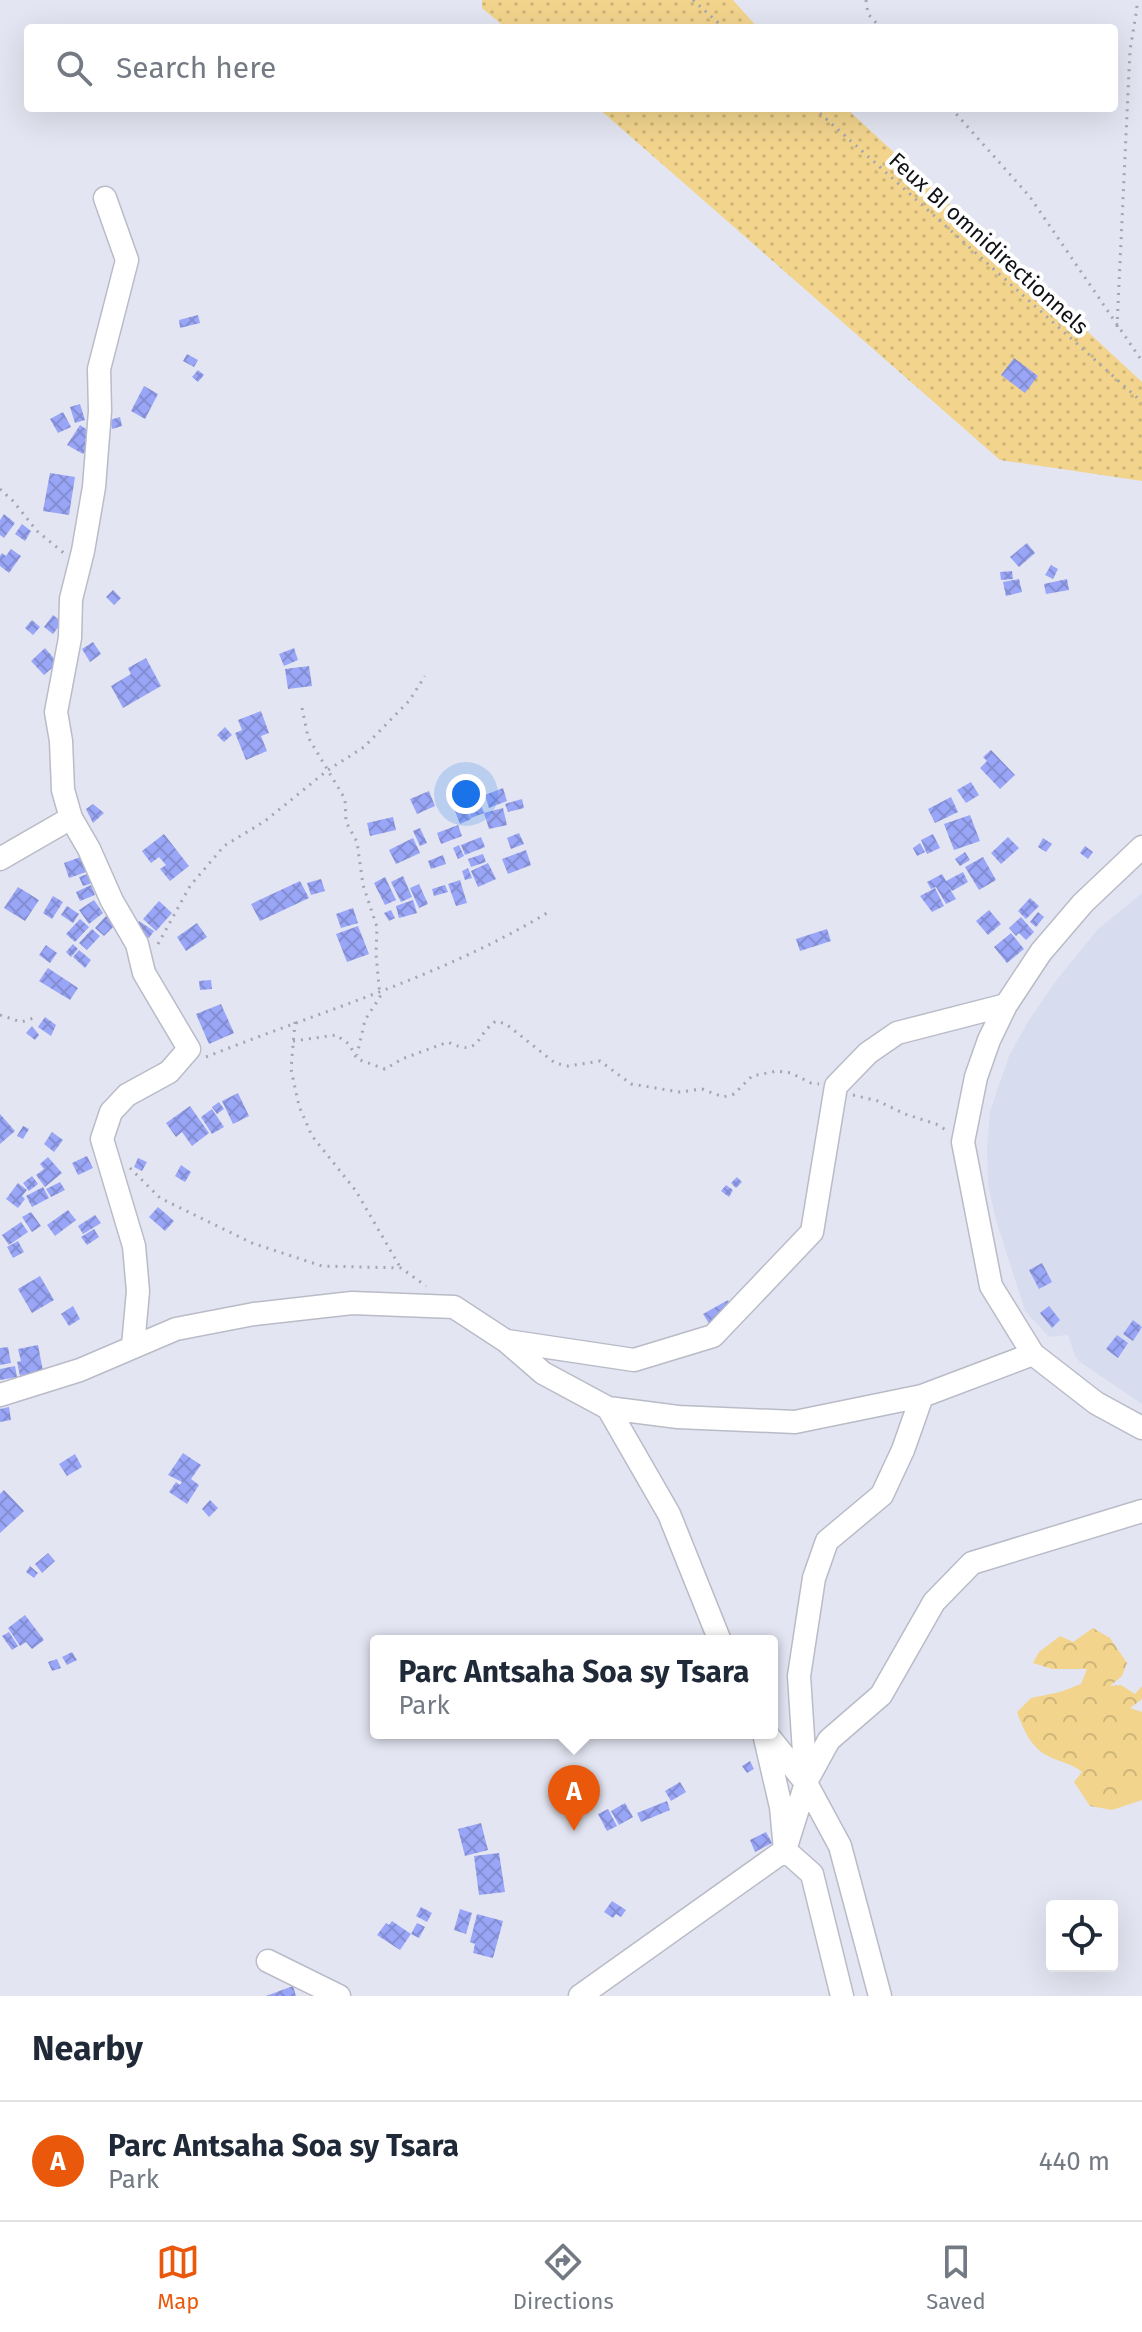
<!DOCTYPE html>
<html lang="en">
<head>
<meta charset="utf-8">
<style>
  :root { --surface:#fff; --page:#f6f6f7; --text:#1f2937; --muted:#747a83; --line:#e0e1e3; --accent:#ea580c }
  body { margin:0; font-family:"Fira Sans",sans-serif; background:var(--page); color:var(--text) }
  .controls { position:absolute; right:24px; bottom:24px; display:grid; overflow:hidden; border-radius:8px; box-shadow:0 8px 32px #0002 }
  .controls button { width:72px; height:72px; display:grid; place-items:center; padding:0; border:0; border-bottom:2px solid var(--line); background:var(--surface); color:var(--text); font:40px sans-serif }
  .you { position:absolute; left:466px; top:794px; width:28px; height:28px; margin:-20px; border:6px solid #fff; border-radius:50%; background:#1a73e8; box-shadow:0 0 0 12px #1a73e833 }
  .badge { display:grid; place-items:center; width:52px; height:52px; border-radius:50%; background:var(--accent); color:#fff; font-size:26px; font-weight:700 }
  .pin { position:absolute; translate:-50% -66px; filter:drop-shadow(0 2px 4px #0008) }
  .pin::after { content:''; position:absolute; top:42px; width:28px; height:24px; background:inherit; clip-path:polygon(0 0,100% 0,50% 100%) }
  .popup { position:absolute; left:370px; top:1635px; width:408px; height:104px; box-sizing:border-box; display:grid; place-content:center; border-radius:8px; background:var(--surface); filter:drop-shadow(0 2px 6px #0005); font-size:26px; white-space:nowrap; color:var(--muted) }
  .popup b { font-size:30px; color:var(--text) }
  .popup::after { content:''; position:absolute; left:50%; top:100%; margin-left:-16px; border:16px solid transparent; border-top-color:var(--surface) }
  .list { margin:0; padding:0; list-style:none }
  h2 { display:flex; justify-content:space-between; align-items:center; height:104px; margin:0; padding:0 32px; font-size:34px }
  h2 small { font-size:26px; font-weight:400; color:var(--muted) }
  .list li { display:grid; grid-template-columns:52px 1fr auto; gap:24px; align-items:center; box-sizing:border-box; height:120px; padding:0 32px; border-top:2px solid var(--line) }
  .list b { display:block; font-size:30px; white-space:nowrap }
  .list p { margin:0; font-size:26px; white-space:nowrap; color:var(--muted) }
  .list em { font-size:26px; font-style:normal; color:var(--muted) }
  .icon { flex:none; width:44px; height:44px; fill:none; stroke:currentColor; stroke-width:2; stroke-linecap:round; stroke-linejoin:round }
  .map { position:relative; flex:none; width:1142px; height:1996px; overflow:hidden }
  .search { position:absolute; background:var(--surface); box-shadow:0 8px 32px #0002; left:24px; right:24px; top:24px; height:88px; display:flex; align-items:center; gap:20px; box-sizing:border-box; padding:0 28px; border-radius:8px; color:var(--muted); font-size:30px }
  .sheet { height:224px; background:var(--surface) }
  nav { display:flex; justify-content:space-around; align-items:center; box-sizing:border-box; height:112px; border-top:2px solid var(--line); background:var(--surface); font-size:22px; color:var(--muted) }
  nav a { display:grid; justify-items:center; gap:4px }
  nav .on { color:var(--accent) }
  .map>svg:first-child { display:block }
</style>
</head>
<body>
<div class="map">
<svg width="1142" height="1996" viewBox="0 0 1142 1996">
  <defs>
    <pattern id="grass-dots" width="8" height="8" patternUnits="userSpaceOnUse" patternTransform="scale(2)"><rect width="8" height="8" fill="#f2d48d"/><path d="M2 2h.1M6 6h.1" fill="none" stroke="#ceb579" stroke-width="1.8" stroke-linecap="round"/></pattern>
    <pattern id="forest-crowns" width="20" height="18" patternUnits="userSpaceOnUse" patternTransform="scale(2)"><rect width="20" height="18" fill="#f2d48d"/><path d="M2 6a3 3 0 1 1 6 0M12 15a3 3 0 1 1 6 0" fill="none" stroke="#ceb579"/></pattern>
    <pattern id="building-cross-hatch" width="8" height="8" patternUnits="userSpaceOnUse" patternTransform="scale(2)"><rect width="8" height="8" fill="#99a5f6"/><path d="M0 0l8 8M0 8l8-8" fill="none" stroke="#838dd2"/></pattern>
  </defs>
  <rect width="100%" height="100%" fill="#e3e6f2"/>
  <path fill="#d8dcef" d="M1142 893V1404L1080 1362 1075 1356 1068 1335 1049 1337 1025 1311 996 1220 988 1185 987 1146 990 1111 1009 1056 1027 1023 1055 982 1098 929Z"/>
  <path fill="url(#grass-dots)" d="M482 0H733L758 28H506L482 8Z
    M598 108H846L1142 382V481L1000 460Z"/>
  <path fill="url(#forest-crowns)" d="M1093 1628 1110 1638 1127 1663 1122 1676 1110 1686 1121 1685 1135 1694 1142 1686V1699L1130 1708 1142 1712V1800L1112 1810 1090 1806 1074 1782 1082 1772C1071 1763 1058 1762 1046 1755 1030 1746 1023 1728 1017 1712L1031 1698 1060 1692 1081 1684 1087 1669H1052L1033 1663 1039 1652 1060 1636 1073 1642Z"/>
  <path fill="url(#building-cross-hatch)" d="M198 315 200 323 180 328 179 320Z
    M187 354 198 360 194 367 183 361Z
    M1014 358 1038 376 1025 393 1001 375Z
    M198 370 204 375 198 382 192 377Z
    M144 386 158 394 145 419 131 411Z
    M80 404 85 420 75 423 70 407Z
    M63 412 71 427 58 433 50 419Z
    M120 417 122 426 112 429 110 420Z
    M80 425 95 435 83 454 67 445Z
    M50 473 75 477 69 515 43 511Z
    M4 514 15 523 4 538 0 535V520Z
    M22 524 31 531 25 541 15 534Z
    M1027 543 1035 553 1019 567 1010 557Z
    M11 549 21 556 9 573 0 566V556L2 553 6 556Z
    M1051 565 1058 569 1053 579 1045 575Z
    M1012 571 1013 579 1001 580 1000 572Z
    M1019 579 1022 592 1006 596 1003 582Z
    M1067 579 1069 590 1046 594 1044 584Z
    M113 590 121 598 114 605 106 597Z
    M53 615 62 622 53 634 44 627Z
    M32 620 40 627 33 635 25 628Z
    M93 642 101 654 90 662 82 649Z
    M45 648 58 663 44 675 31 661Z
    M294 648 298 660 284 666 279 654Z
    M146 658 161 686 123 708 111 686 131 674 128 668Z
    M309 666 312 686 288 689 285 669Z
    M261 711 269 733 261 736 267 751 246 760 235 733 242 730 238 720Z
    M225 727 232 735 224 742 217 735Z
    M991 750 1015 775 1000 789 980 768 987 761 983 757Z
    M971 782 979 795 966 803 957 790Z
    M503 788 507 801 489 808 485 795Z
    M429 791 435 806 417 814 410 799Z
    M477 795 484 813 471 818 464 800Z
    M951 797 958 812 935 823 928 809Z
    M522 799 524 808 508 812 505 804Z
    M463 801 471 819 460 824 453 806Z
    M93 804 104 813 93 823 86 809Z
    M503 808 507 825 489 829 484 813Z
    M970 815 980 841 954 850 944 824Z
    M393 817 396 830 370 836 367 823Z
    M458 825 462 836 441 844 437 833Z
    M420 828 427 843 420 846 413 831Z
    M519 833 524 844 511 849 507 838Z
    M164 834 189 866 170 881 160 869 166 865 159 857 151 863 142 851Z
    M933 834 940 848 927 854 921 840Z
    M481 837 485 847 465 855 461 845Z
    M1008 837 1019 848 1001 864 991 853Z
    M413 838 420 853 396 864 389 850Z
    M1043 838 1052 844 1046 852 1038 847Z
    M920 843 925 852 917 856 913 848Z
    M459 845 464 856 458 859 453 848Z
    M1085 846 1093 852 1088 859 1080 853Z
    M526 850 531 865 508 874 502 859Z
    M965 852 970 860 960 866 955 859Z
    M483 854 486 862 471 867 468 859Z
    M86 855 92 870 69 878 64 863Z
    M443 855 446 864 431 869 428 861Z
    M983 857 996 880 979 890 965 867Z
    M488 863 496 879 478 887 471 871Z
    M468 868 472 878 465 880 462 871Z
    M93 872 96 882 83 886 79 877Z
    M963 872 968 882 952 891 947 884 956 899 946 904 936 887 931 889 927 882 942 874 946 881Z
    M403 876 412 897 401 902 391 882Z
    M385 877 396 900 385 905 374 883Z
    M321 879 325 891 311 895 307 883Z
    M460 880 467 903 456 906 448 884Z
    M300 881 309 898 260 921 251 904Z
    M419 884 428 904 419 908 410 888Z
    M91 885 95 895 80 901 76 892Z
    M445 885 448 892 434 896 432 889Z
    M18 887 39 900 25 921 4 908Z
    M935 888 944 906 932 912 920 896Z
    M53 896 63 902 52 919 43 913Z
    M1030 898 1039 906 1026 919 1018 911Z
    M94 900 103 913 89 924 79 910Z
    M413 900 417 913 399 918 396 906Z
    M159 901 172 913 156 931 143 919Z
    M67 906 79 914 73 923 61 915Z
    M353 908 358 923 341 928 336 914Z
    M391 910 395 918 389 921 384 913Z
    M989 910 1001 924 988 935 976 921Z
    M1038 912 1044 917 1036 927 1030 922Z
    M106 916 115 925 104 936 95 928Z
    M1021 917 1034 932 1026 940 1019 933 1016 936 1009 928Z
    M80 919 89 927 75 942 66 934Z
    M139 921 154 931 149 938 134 928Z
    M197 923 207 937 186 951 177 937Z
    M358 926 369 954 347 962 336 934Z
    M92 929 100 936 87 950 79 943Z
    M827 929 831 941 800 951 796 939Z
    M1011 933 1024 949 1007 963 994 947Z
    M73 944 78 949 71 957 66 952Z
    M46 945 57 953 50 963 39 955Z
    M79 950 91 960 85 968 73 957Z
    M48 968 78 988 70 1000 39 981Z
    M211 980 212 989 200 990 199 981Z
    M221 1004 234 1033 209 1044 196 1014Z
    M45 1017 56 1025 51 1036 38 1027Z
    M32 1026 39 1035 35 1040 26 1033Z
    M238 1093 249 1116 233 1124 222 1101Z
    M219 1102 224 1109 217 1114 212 1107Z
    M190 1106 209 1133 192 1146 182 1132 176 1137 166 1123Z
    M212 1109 224 1127 212 1134 201 1117Z
    M0 1114 15 1131 0 1144Z
    M23 1126 29 1129 23 1139 17 1136Z
    M52 1132 63 1140 54 1152 44 1144Z
    M87 1156 93 1168 78 1175 72 1163Z
    M48 1157 62 1173 45 1187 36 1175 44 1169 40 1164Z
    M138 1158 147 1162 142 1171 134 1167Z
    M181 1165 191 1172 185 1182 175 1176Z
    M32 1176 38 1184 29 1191 23 1183Z
    M737 1177 742 1182 736 1188 731 1183Z
    M60 1182 65 1190 51 1197 46 1189Z
    M18 1183 27 1190 22 1196 25 1199 18 1208 6 1199Z
    M726 1185 733 1190 729 1197 721 1191Z
    M43 1187 49 1198 32 1207 26 1196Z
    M158 1207 174 1221 165 1231 149 1217Z
    M68 1210 76 1220 55 1236 47 1225Z
    M31 1212 41 1226 32 1232 22 1217Z
    M95 1215 101 1223 83 1234 78 1226Z
    M21 1222 28 1232 9 1245 2 1235Z
    M94 1229 99 1237 87 1245 81 1237Z
    M18 1241 24 1252 13 1258 7 1247Z
    M1042 1263 1052 1282 1039 1289 1029 1270Z
    M40 1276 54 1300 32 1313 18 1289Z
    M728 1300 734 1311 710 1325 703 1314Z
    M73 1306 80 1319 69 1326 61 1314Z
    M1049 1306 1060 1320 1052 1328 1040 1313Z
    M1133 1320 1142 1327 1133 1341 1123 1334Z
    M1117 1335 1128 1343 1118 1358 1106 1349Z
    M38 1345 43 1371 20 1376 17 1362 21 1361 18 1349Z
    M8 1347 11 1363 0 1365V1348Z
    M15 1366 17 1377 0 1380V1369Z
    M9 1407 11 1420 0 1422V1409Z
    M183 1453 201 1465 191 1479 199 1485 187 1504 169 1492 176 1482 180 1485 182 1482 168 1475Z
    M75 1454 82 1467 67 1476 59 1464Z
    M4 1490 24 1511 0 1533V1494Z
    M210 1500 218 1508 209 1517 202 1509Z
    M48 1553 55 1561 42 1573 35 1564Z
    M30 1566 38 1573 34 1578 26 1572Z
    M25 1615 44 1640 32 1649 26 1642 20 1646 8 1628Z
    M9 1632 18 1646 12 1650 2 1636Z
    M72 1652 77 1660 67 1665 62 1657Z
    M57 1659 61 1668 52 1671 48 1662Z
    M750 1761 754 1769 747 1773 742 1766Z
    M680 1782 686 1792 671 1801 665 1791Z
    M667 1801 670 1810 641 1822 637 1813Z
    M625 1803 633 1817 619 1825 611 1811Z
    M608 1809 617 1826 607 1831 598 1814Z
    M481 1823 488 1850 465 1856 458 1829Z
    M766 1832 772 1843 755 1852 750 1840Z
    M499 1853 505 1892 479 1895 474 1856Z
    M612 1901 626 1910 621 1917 616 1914 613 1918 604 1912Z
    M421 1907 432 1913 427 1922 416 1916Z
    M460 1909 472 1913 466 1934 454 1930Z
    M477 1914 503 1921 493 1958 473 1953 475 1944 470 1942Z
    M392 1921 411 1934 400 1950 377 1935 386 1923 389 1925Z
    M417 1923 425 1927 419 1938 411 1934Z
    M293 1986 296 1996H266Z"/>
  <g fill="none" stroke-linecap="round" stroke-linejoin="round">
    <defs>
      <path id="minor" d="M105 198 127 260 99 369 100 411 94 487 83 551 71 599 70 638 56 712 61 741 63 790 71 818 89 849 112 901 137 944 144 973 189 1049 169 1072 127 1095 111 1112 102 1139 134 1246 138 1291 133 1346
        M1142 847 1083 903 1041 952 1006 1005 989 1040 976 1077 963 1142 991 1286 1033 1354 1096 1403 1142 1428
        M0 859 71 818
        M507 1341 634 1360 713 1336 812 1232 836 1086 868 1053 897 1033 1006 1005
        M0 1395 80 1370 176 1329 254 1314 352 1303 454 1307 506 1341 543 1373 608 1408 678 1417 795 1422 922 1396 1033 1354
        M608 1408 669 1514 720 1641
        M766 1733 806 1783 840 1846 880 1996
        M765 1738 781 1807 785 1850 812 1874 842 1996
        M806 1782 829 1740 881 1695 934 1602 972 1563 1142 1511
        M268 1961 339 1996
        M580 1996 785 1850 806 1783 799 1676 814 1578 827 1541 882 1495 903 1450 922 1396"/>
    </defs>
    <use href="#minor" stroke="#b9bbc7" stroke-width="25"/>
    <path stroke="#a3a5af" stroke-width="3" stroke-dasharray="2 6" stroke-linecap="butt" d="M693 0 724 28
      M866 0 868 14 881 28
      M814 108 1142 402
      M951 108 1030 197 1142 361
      M1117 327 1130 50 1137 8 1136 0
      M0 489 13 501 37 531 65 554
      M302 708 308 737 345 799 346 822 357 842 363 885 377 927 376 954 380 997 365 1020 357 1055
      M158 944 190 886 224 846 265 821 328 770 364 747 409 701 425 676
      M0 1015 21 1022 34 1018
      M295 1022 291 1069 299 1106 312 1136 356 1191 400 1267
      M293 1041 336 1035 349 1044 357 1059 385 1069 402 1059 448 1042C481 1058 475 1035 496 1021L506 1024 555 1063 568 1066 600 1061 631 1084 680 1092 702 1089 723 1097 734 1094 752 1076 777 1071 791 1073 811 1083 819 1084
      M206 1057C321 1011 441 977 547 913
      M853 1095 878 1101 905 1114 936 1124 946 1130
      M130 1168 160 1198 252 1243 322 1266 401 1268 426 1286"/>
    <use href="#minor" stroke="#fff" stroke-width="22"/>
  </g>
  <g text-anchor="middle" stroke-width="8" stroke-linejoin="round" paint-order="stroke">
    <g font-size="22" fill="#0f1014" stroke="#fff">
      <text transform="translate(989 243) rotate(42)" y="8">Feux BI omnidirectionnels</text>
    </g>
  </g>
</svg>
<div class="controls">
<button><svg class="icon" aria-label="locate" viewBox="0 0 24 24"><circle cx="12" cy="12" r="6"/><path d="M12 2v4M12 18v4M2 12h4M18 12h4"/></svg></button>
</div>
<div class="you"></div>
<div class="pin badge" style="left:574px;top:1831px">A</div>
<div class="popup"><b>Parc Antsaha Soa sy Tsara</b>Park</div>
<div class="search"><svg class="icon" aria-label="search" viewBox="0 0 24 24"><circle cx="10" cy="10" r="6"/><path d="M15 15l6 6"/></svg>Search here</div>
</div>
<section class="sheet">
<h2>Nearby<small></small></h2>
<ul class="list">
<li><span class="badge">A</span><div><b>Parc Antsaha Soa sy Tsara</b><p>Park</p></div><em>440 m</em></li>
</ul>
</section>
<nav>
<a class="on"><svg class="icon" aria-label="map" viewBox="0 0 24 24"><path d="M3 6l6-2 6 2 6-2v14l-6 2-6-2-6 2zM9 4v14M15 6v14"/></svg>Map</a>
<a><svg class="icon" aria-label="directions" viewBox="0 0 24 24"><path d="M12 3l9 9-9 9-9-9zM9 14v-3h6M13 9l2 2-2 2"/></svg>Directions</a>
<a><svg class="icon" aria-label="saved" viewBox="0 0 24 24"><path d="M7 4h10v16l-5-4-5 4z"/></svg>Saved</a>
</nav>
</body>
</html>
